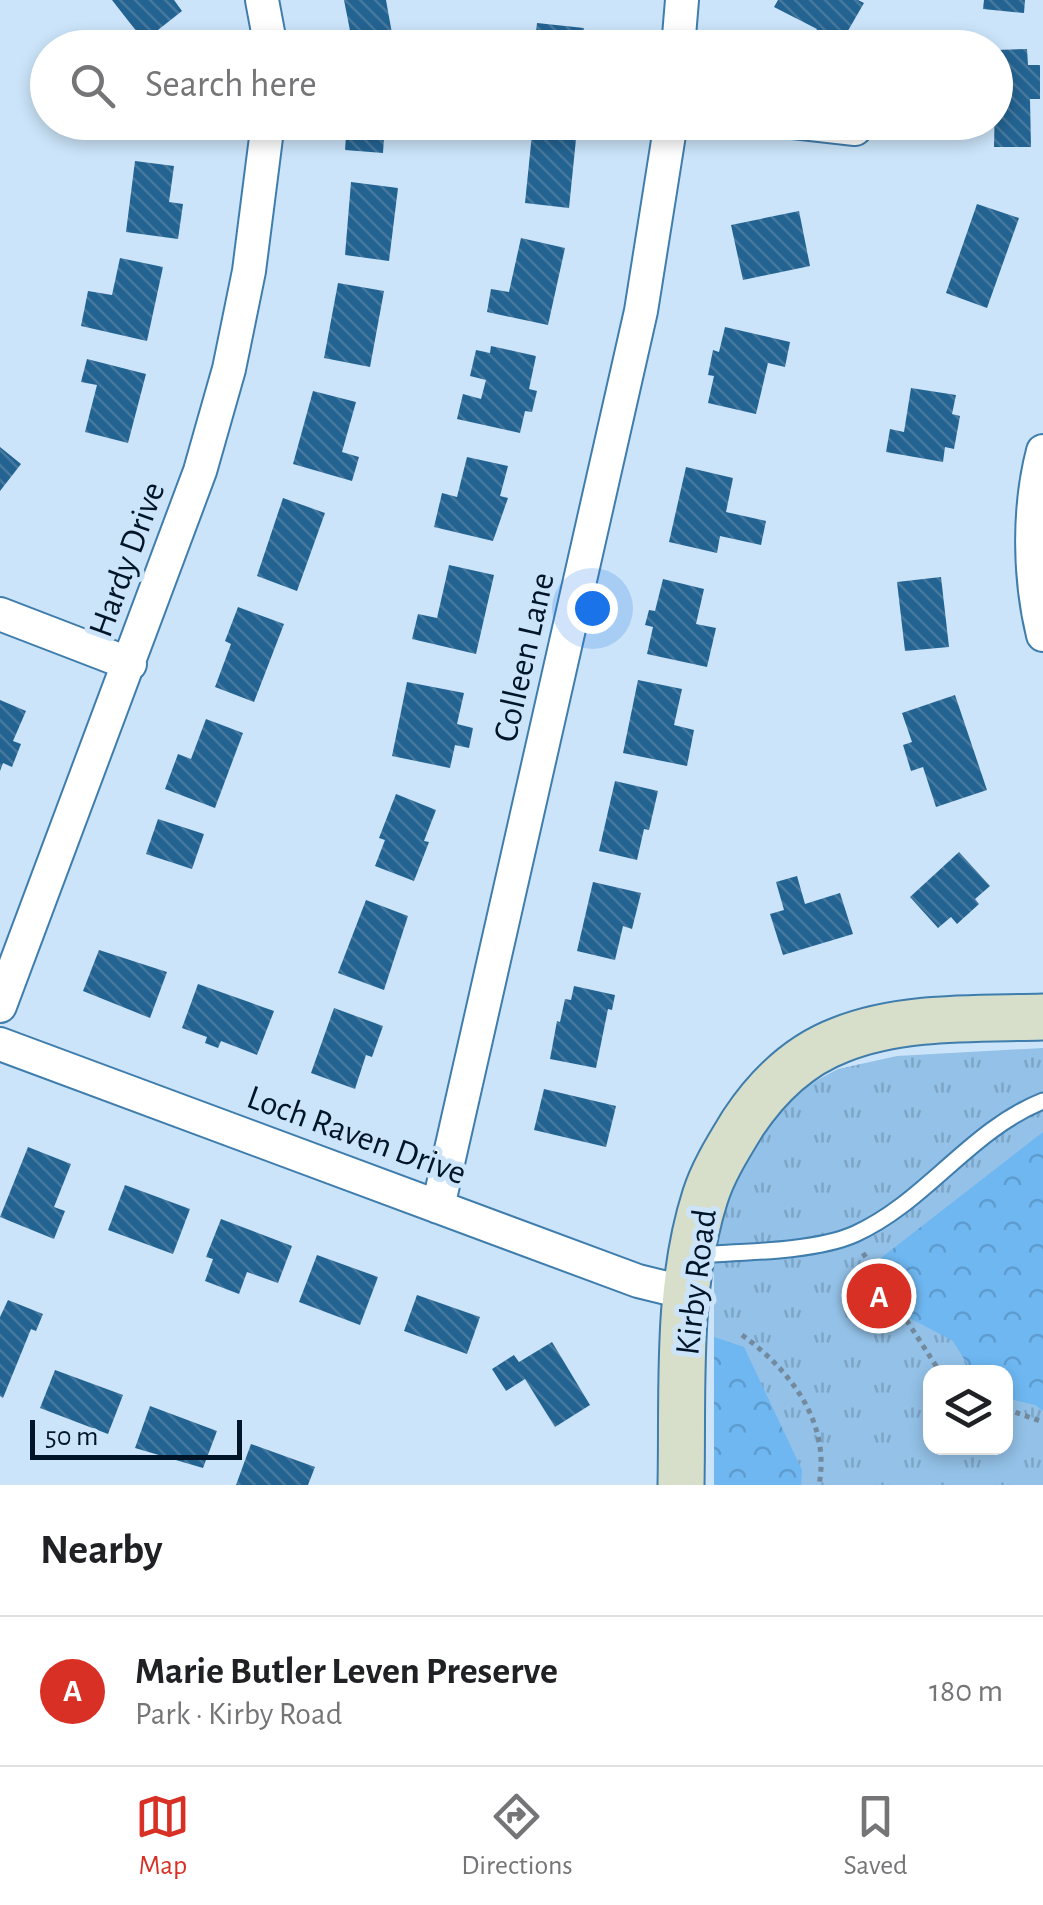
<!DOCTYPE html>
<html lang="en">
<head>
<meta charset="utf-8">
<style>
  :root { --surface:#fff; --page:#f2f2f2; --text:#202124; --muted:#757577; --line:#e0e0e0; --accent:#d93025 }
  body { margin:0; font-family:"Alegreya Sans",sans-serif; background:var(--page); color:var(--text) }
  .controls { position:absolute; right:30px; bottom:30px; display:grid; overflow:hidden; border-radius:20px; box-shadow:0 5px 15px #0003 }
  .controls button { width:90px; height:90px; display:grid; place-items:center; padding:0; border:0; border-bottom:2px solid var(--line); background:var(--surface); color:var(--text); font:50px sans-serif }
  .scale { position:absolute; left:30px; bottom:25px; width:212px; box-sizing:border-box; padding-left:10px; border:5px solid #001528; border-top:0; font-size:28px; line-height:35px; white-space:nowrap; color:#001528; -webkit-text-stroke:8px #cbe4f9; paint-order:stroke }
  .you { position:absolute; left:592px; top:608px; width:35px; height:35px; margin:-25px; border:8px solid #fff; border-radius:50%; background:#1a73e8; box-shadow:0 0 0 15px #1a73e833 }
  .badge { display:grid; place-items:center; width:65px; height:65px; border-radius:50%; background:var(--accent); color:#fff; font-size:32px; font-weight:700 }
  .pin { position:absolute; translate:-50% -50%; border:5px solid #fff; box-shadow:0 2px 10px #0006 }
  .list { margin:0; padding:0; list-style:none }
  h2 { display:flex; justify-content:space-between; align-items:center; height:130px; margin:0; padding:0 40px; font-size:42px }
  h2 small { font-size:32px; font-weight:400; color:var(--muted) }
  .list li { display:grid; grid-template-columns:65px 1fr auto; gap:30px; align-items:center; box-sizing:border-box; height:150px; padding:0 40px; border-top:2px solid var(--line) }
  .list b { display:block; font-size:38px; white-space:nowrap }
  .list p { margin:0; font-size:32px; white-space:nowrap; color:var(--muted) }
  .list em { font-size:32px; font-style:normal; color:var(--muted) }
  .icon { flex:none; width:55px; height:55px; fill:none; stroke:currentColor; stroke-width:2; stroke-linecap:round; stroke-linejoin:round }
  .map { position:relative; flex:none; width:1043px; height:1485px; overflow:hidden }
  .search { position:absolute; background:var(--surface); box-shadow:0 5px 15px #0003; left:30px; right:30px; top:30px; height:110px; display:flex; align-items:center; gap:25px; box-sizing:border-box; padding:0 35px; border-radius:55px; color:var(--muted); font-size:38px }
  .sheet { height:280px; background:var(--surface) }
  nav { display:flex; justify-content:space-around; align-items:center; box-sizing:border-box; height:140px; border-top:2px solid var(--line); background:var(--surface); font-size:28px; color:var(--muted) }
  nav a { display:grid; justify-items:center; gap:5px }
  nav .on { color:var(--accent) }
  .map>svg:first-child { display:block }
</style>
</head>
<body>
<div class="map">
<svg width="1043" height="1485" viewBox="0 0 1043 1485">
  <defs>
    <pattern id="grass-tufts" width="24" height="20" patternUnits="userSpaceOnUse" patternTransform="scale(2.5)"><rect width="24" height="20" fill="#93c1e7"/><path d="M3 7l-1-3M5 7V3M7 7l1-3M15 17l-1-3M17 17v-4M19 17l1-3" fill="none" stroke="#7da5c6"/></pattern>
    <pattern id="forest-crowns" width="20" height="18" patternUnits="userSpaceOnUse" patternTransform="scale(2.5)"><rect width="20" height="18" fill="#6eb7f1"/><path d="M2 6a3 3 0 1 1 6 0M12 15a3 3 0 1 1 6 0" fill="none" stroke="#5e9ccf"/></pattern>
    <pattern id="building-back-hatch" width="6" height="6" patternUnits="userSpaceOnUse" patternTransform="scale(2.5)"><rect width="6" height="6" fill="#236392"/><path d="M-1 5l2 2M0 0l6 6M5-1l2 2" fill="none" stroke="#47789d"/></pattern>
  </defs>
  <rect width="100%" height="100%" fill="#cbe4f9"/>
  <path fill="url(#grass-tufts)" fill-rule="evenodd" d="M1043 1048V1485H714V1217L731 1169 795 1092 838 1069 897 1056ZM930 1372H1006V1448H930Z"/>
  <path fill="url(#forest-crowns)" d="M1043 1132V1411L1035 1405 1006 1398V1372H972L953 1341 889 1307 868 1268Z
    M714 1337 744 1347 802 1470 801 1485H714Z"/>
  <path fill="url(#building-back-hatch)" d="M112 0H174L182 11 144 41Z
    M344 0H386L393 39 353 46Z
    M778 0H858L864 3 838 48 814 35 817 29 774 7Z
    M984 0H1025L1024 13 983 9Z
    M537 23 584 28 581 48H534Z
    M1027 49 1028 65H1040V99H1030L1031 147H994L996 50Z
    M143 122H187L186 135 142 132Z
    M347 122H385L383 153 345 150Z
    M532 134 576 139 569 208 525 203Z
    M135 161 174 166 169 202 183 204 178 239 126 232Z
    M351 182 398 188 389 261 345 255Z
    M977 204 1019 218 987 308 946 293Z
    M799 211 810 266 743 280 731 225Z
    M521 238 565 248 548 325 487 312 491 289 509 292Z
    M120 258 163 267 147 341 81 326 88 291 112 295Z
    M338 283 384 291 370 367 324 358Z
    M725 327 790 342 785 367 768 363 756 414 708 403 714 376 708 375 713 350 719 352Z
    M491 346 536 356 529 389 537 391 532 412 525 411 520 433 457 419 463 394 481 399 486 380 470 376 476 350 490 353Z
    M87 359 146 374 128 443 85 432 97 385 81 382Z
    M911 388 956 395 952 414 960 416 954 449 945 447 943 462 886 452 890 429 904 432Z
    M313 391 356 402 342 452 359 457 352 481 293 464Z
    M0 447 21 464 0 491Z
    M467 457 508 466 500 496 508 498 493 541 434 527 442 493 457 497Z
    M686 467 733 478 726 512 766 521 761 545 720 536 717 553 669 542Z
    M283 498 325 513 297 591 257 576Z
    M449 565 494 575 476 654 412 639 418 614 437 618Z
    M941 577 949 647 905 651 897 582Z
    M663 579 704 589 696 624 716 628 707 667 647 654 653 627 645 625 649 610 655 611Z
    M238 607 284 624 254 702 215 687 231 644 225 641Z
    M638 680 682 689 674 725 694 730 687 766 623 753Z
    M407 682 464 693 457 724 473 728 469 748 455 745 450 768 392 756Z
    M955 695 987 790 936 807 923 767 911 771 903 745 912 742 902 713Z
    M0 700 26 711 13 741 21 744 12 767 3 763 0 771Z
    M206 719 243 733 215 808 165 789 178 754 191 759Z
    M615 781 658 791 649 830 644 829 637 860 599 851Z
    M396 794 436 810 424 841 429 842 414 881 375 866 385 840 379 838Z
    M158 819 204 834 192 869 146 854Z
    M959 852 990 886 975 899 979 904 957 924 951 917 938 928 910 897Z
    M797 876 805 904 840 893 853 934 783 955 770 914 784 910 776 882Z
    M593 882 641 893 632 929 623 926 615 960 577 951Z
    M366 900 408 916 384 990 338 973Z
    M99 950 167 972 150 1018 83 991Z
    M198 984 274 1011 257 1055 221 1041 218 1048 205 1043 207 1037 182 1028Z
    M574 986 615 995 612 1010 608 1009 596 1068 550 1059 557 1021 560 1022 565 999 571 1000Z
    M334 1008 383 1026 372 1057 366 1055 355 1089 311 1073Z
    M544 1089 616 1106 606 1147 534 1130Z
    M28 1147 71 1164 54 1207 65 1211 54 1239 0 1217Z
    M125 1185 190 1209 173 1254 108 1230Z
    M221 1219 292 1246 278 1283 247 1272 239 1294 205 1281 213 1259 206 1257Z
    M317 1255 378 1277 360 1325 299 1302Z
    M417 1295 480 1317 467 1354 404 1331Z
    M8 1300 43 1314 36 1331 31 1329 3 1398 0 1396V1317Z
    M552 1342 590 1405 555 1427 525 1379 506 1391 492 1369 514 1355 519 1362Z
    M55 1370 123 1395 108 1434 40 1408Z
    M150 1406 217 1431 203 1468 135 1448Z
    M251 1444 315 1467 308 1485H236Z"/>
  <g fill="none" stroke-linecap="round" stroke-linejoin="round">
    <defs>
      <path id="lane" d="M695 1255C740 1252 815 1252 855 1234 926 1202 970 1130 1043 1101"/>
      <path id="street" d="M262 0 271 48
        M678 48 682 0
        M793 122 855 129
        M1043 451C1028 508 1029 578 1043 635
        M0 614 130 664
        M0 1006 200 471 229 369 249 271 268 122
        M0 1044 638 1281 687 1293
        M438 1207 641 311 671 122"/>
      <path id="secondary" d="M681 1485C683 1391 676 1288 705 1197 713 1171 729 1146 743 1123 767 1087 798 1056 840 1040 902 1015 977 1019 1043 1017"/>
    </defs>
    <use href="#lane" stroke="#3f7dad" stroke-width="19"/>
    <use href="#street" stroke="#3f7dad" stroke-width="36"/>
    <use href="#secondary" stroke="#3f7dad" stroke-width="49"/>
    <path stroke="#738a9e" stroke-width="5" stroke-dasharray="5 5" stroke-linecap="butt" d="M863 1253 940 1372
      M742 1335C790 1370 831 1422 819 1485
      M1006 1409 1043 1422"/>
    <use href="#lane" stroke="#fff" stroke-width="15"/>
    <use href="#street" stroke="#fff" stroke-width="32"/>
    <use href="#secondary" stroke="#d7deca" stroke-width="45"/>
  </g>
  <g text-anchor="middle" stroke-width="10" stroke-linejoin="round" paint-order="stroke">
    <g font-size="35" fill="#001528" stroke="#cbe4f9">
      <text transform="translate(126 559) rotate(-70)" y="12">Hardy Drive</text>
      <text transform="translate(523 657) rotate(-77)" y="12">Colleen Lane</text>
      <text transform="translate(357 1134) rotate(20)" y="12">Loch Raven Drive</text>
      <text transform="translate(695 1282) rotate(-83)" y="12">Kirby Road</text>
    </g>
  </g>
</svg>
<div class="controls">
<button><svg class="icon" aria-label="layers" viewBox="0 0 24 24"><path d="M12 4l9 5-9 5-9-5zM3 14l9 5 9-5"/></svg></button>
</div>
<div class="scale">50 m</div>
<div class="you"></div>
<div class="pin badge" style="left:879px;top:1296px">A</div>
<div class="search"><svg class="icon" aria-label="search" viewBox="0 0 24 24"><circle cx="10" cy="10" r="6"/><path d="M15 15l6 6"/></svg>Search here</div>
</div>
<section class="sheet">
<h2>Nearby<small></small></h2>
<ul class="list">
<li><span class="badge">A</span><div><b>Marie Butler Leven Preserve</b><p>Park · Kirby Road</p></div><em>180 m</em></li>
</ul>
</section>
<nav>
<a class="on"><svg class="icon" aria-label="map" viewBox="0 0 24 24"><path d="M3 6l6-2 6 2 6-2v14l-6 2-6-2-6 2zM9 4v14M15 6v14"/></svg>Map</a>
<a><svg class="icon" aria-label="directions" viewBox="0 0 24 24"><path d="M12 3l9 9-9 9-9-9zM9 14v-3h6M13 9l2 2-2 2"/></svg>Directions</a>
<a><svg class="icon" aria-label="saved" viewBox="0 0 24 24"><path d="M7 4h10v16l-5-4-5 4z"/></svg>Saved</a>
</nav>
</body>
</html>
